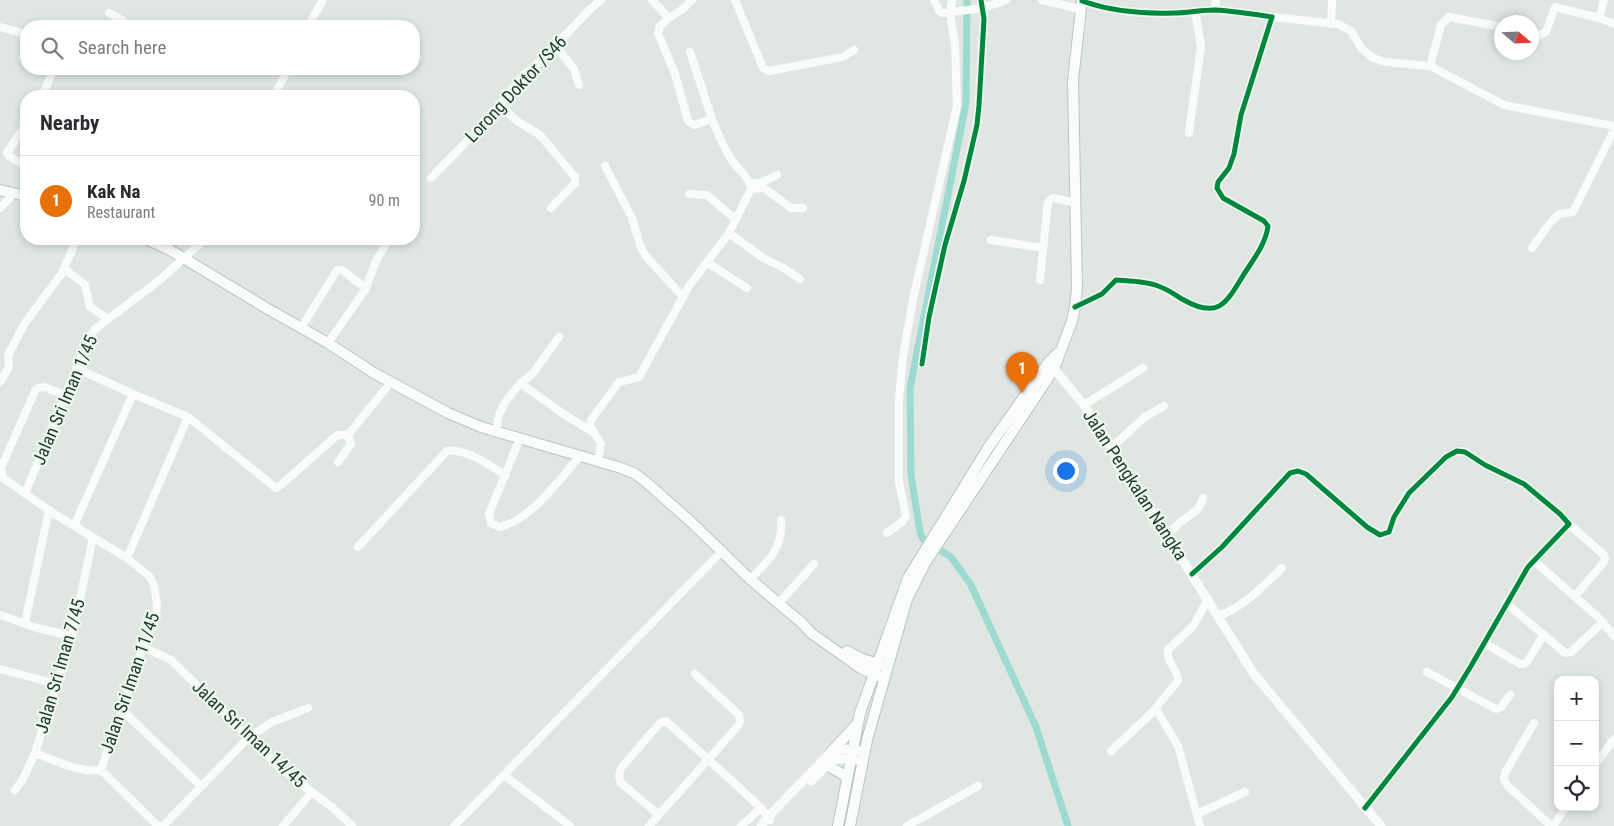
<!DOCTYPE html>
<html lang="en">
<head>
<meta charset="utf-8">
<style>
  :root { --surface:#fff; --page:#f7f7f7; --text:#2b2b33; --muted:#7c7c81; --line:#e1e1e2; --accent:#1a73e8 }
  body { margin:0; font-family:"Roboto Condensed",sans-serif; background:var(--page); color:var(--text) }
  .controls { position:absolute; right:15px; bottom:15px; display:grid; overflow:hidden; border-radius:10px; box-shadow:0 2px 8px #0003 }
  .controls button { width:45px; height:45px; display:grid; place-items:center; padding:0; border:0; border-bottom:1px solid var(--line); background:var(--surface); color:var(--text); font:25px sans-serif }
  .compass { position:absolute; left:1494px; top:15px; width:45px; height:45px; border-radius:50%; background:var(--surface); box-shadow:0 2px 8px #0003; rotate:109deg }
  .you { position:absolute; left:1065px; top:470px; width:18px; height:18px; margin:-12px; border:4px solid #fff; border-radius:50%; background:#1a73e8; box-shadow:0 0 0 8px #1a73e833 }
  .badge { display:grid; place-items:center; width:32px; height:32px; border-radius:50%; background:var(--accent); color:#fff; font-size:16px; font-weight:700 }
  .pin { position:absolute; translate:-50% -41px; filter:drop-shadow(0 1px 2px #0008) }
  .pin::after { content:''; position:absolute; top:26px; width:18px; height:15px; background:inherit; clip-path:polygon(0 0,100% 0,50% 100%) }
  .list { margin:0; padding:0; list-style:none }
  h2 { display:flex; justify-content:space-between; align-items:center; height:65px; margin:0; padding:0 20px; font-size:21px }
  h2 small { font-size:16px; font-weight:400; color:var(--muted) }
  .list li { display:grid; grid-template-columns:32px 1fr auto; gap:15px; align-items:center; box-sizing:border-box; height:90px; padding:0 20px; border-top:1px solid var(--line) }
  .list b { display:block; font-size:19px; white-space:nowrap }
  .list p { margin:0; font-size:16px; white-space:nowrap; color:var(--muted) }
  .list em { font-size:16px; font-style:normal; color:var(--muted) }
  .icon { flex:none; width:28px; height:28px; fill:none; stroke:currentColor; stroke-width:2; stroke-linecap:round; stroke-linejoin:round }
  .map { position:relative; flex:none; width:1614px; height:826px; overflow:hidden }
  .search { position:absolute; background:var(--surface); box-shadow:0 2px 8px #0003; left:20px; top:20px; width:400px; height:55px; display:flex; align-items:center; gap:12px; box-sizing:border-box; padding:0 18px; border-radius:20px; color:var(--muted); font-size:19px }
  .panel { position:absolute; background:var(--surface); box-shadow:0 2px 8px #0003; left:20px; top:90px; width:400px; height:155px; border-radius:20px }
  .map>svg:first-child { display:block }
</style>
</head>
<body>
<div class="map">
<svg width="1614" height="826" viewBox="0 0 1614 826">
  <rect width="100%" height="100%" fill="#e0e7e2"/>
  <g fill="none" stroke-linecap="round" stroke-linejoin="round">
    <path stroke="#9ddad1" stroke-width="7" d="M967 0 966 103 910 388 911 475 920 532 923 539 951 557 971 585 1036 727 1068 826"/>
    <defs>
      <path id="secondary" d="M0 190 26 196
        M146 239 170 250 268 309 328 343 374 373 448 413 481 427 618 467 634 473 646 482 690 521 750 579 802 623 811 633 862 669 884 678
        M847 651 862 659 882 665
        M831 752 857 724
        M827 765 847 777
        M838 826 860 713 908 578 988 448 1048 363 1058 353
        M850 826 867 740 907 599 925 563 1054 369 1072 321 1075 307 1077 288 1073 80 1082 0"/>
    </defs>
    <use href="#secondary" stroke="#bcc6c0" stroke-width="12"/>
    <path stroke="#fafbfb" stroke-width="8" d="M652 0 669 18 683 9 692 0
      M735 0 763 68 769 71 843 57 854 50
      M934 0 940 12 944 13 983 8 1006 0
      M1042 0 1080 9
      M1214 10 1216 0
      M109 13 124 21 127 26
      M1272 17 1338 24 1351 31 1362 49 1373 58 1385 62 1430 66 1504 105 1614 126
      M1599 18 1604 0
      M1331 24 1332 0
      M308 26 323 0
      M0 27 26 34
      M1532 34 1539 35 1546 32 1555 7 1599 18 1614 24
      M556 46 574 69 579 85
      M690 52 712 119
      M1430 66 1441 25 1449 17 1502 27
      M42 96 54 69
      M274 96 288 69
      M499 104 517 121 540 135 575 177V183L551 208
      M26 124 7 153 9 156 26 166
      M1189 133 1201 46 1195 11
      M605 166 632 218 640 245 645 255 683 297
      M431 178 479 129 524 75 548 54 588 11 601 0
      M751 183H760L777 175
      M751 189 764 188 791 208H803
      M689 194 707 195 736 220
      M0 208 14 193
      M729 233 763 258 782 267 800 279
      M991 240 1043 248
      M1532 248 1550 223 1559 214 1573 212 1614 130
      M708 263 747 288
      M64 268 85 285 90 307 108 319
      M1040 280 1048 202 1053 198 1076 203
      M365 290 376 261 389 239
      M1075 307 1102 294 1116 280C1129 281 1146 281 1158 286 1167 289 1174 294 1182 299 1218 320 1226 304 1244 274 1254 259 1266 243 1268 226L1264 221 1223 198 1217 188 1218 182 1229 168 1234 154 1241 115 1272 17C1253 14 1234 11 1215 10 1201 10 1187 13 1173 13 1143 14 1110 11 1082 1
      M301 328 337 270H342L364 287 365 290 328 343
      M922 364 929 317 945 245 964 181 977 125 979 105 984 19 981 0
      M76 368 133 394 188 417 276 488 281 485 335 437 338 435H348L391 382
      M0 382 9 367 8 355 25 323 62 273 77 239
      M520 383 565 415 593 432
      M65 395 44 387 38 388 35 391 1 468 3 478 53 513 127 558 150 577 154 586 157 605 156 615 143 647 101 770
      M1084 405 1143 368
      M496 431 499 415 505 402 519 385 533 373 559 337
      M520 438 489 514 491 523 500 527C532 519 559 480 580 456
      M1112 447 1145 417 1164 406
      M598 461 601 444 590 426 591 420 619 382 639 377 689 286 729 233 751 189C749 177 740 171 733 162 724 149 718 134 712 119L694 125 688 121 675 74 658 33 660 26 669 18
      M338 462 351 444 348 435
      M25 494 89 337 95 329 161 279 205 239
      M1569 524 1604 555 1605 558 1604 562 1575 596
      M74 526 133 394
      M887 533 902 522 906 516 899 482V398L903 357 913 299 957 106 955 44 950 13 952 0
      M1167 535C1172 530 1177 525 1182 521 1193 512 1199 512 1203 498
      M358 547 447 451C468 449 488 465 506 475
      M127 558 188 417
      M1533 560 1598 617 1614 636
      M1192 574 1222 547 1290 473 1298 471 1306 474 1367 527 1380 535 1389 532 1394 517 1409 493 1446 457 1457 451 1465 452 1485 465 1524 484 1560 514 1569 524 1528 567 1471 666 1452 697 1365 808
      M750 579C769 561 783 548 781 520
      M779 603 814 564
      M1506 603 1565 653 1571 652 1603 622
      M0 615 37 628 72 636
      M1218 616C1244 607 1263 586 1282 568
      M25 623 49 510
      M1484 643 1520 664H1524L1527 662 1544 634
      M143 647 171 660 279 767 333 808 352 826
      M0 669 57 684
      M1427 672 1496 709 1501 707 1510 695
      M121 709 201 786
      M1534 723 1505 773 1504 779 1507 785 1551 826
      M1111 751 1156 709
      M35 753C55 760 78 773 101 770L158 826
      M1595 765 1614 739
      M504 775 570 826
      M15 790 23 779 35 753 72 636 93 538
      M658 814 621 783 619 776 621 768 660 723 666 721 732 781 761 808 770 820
      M1197 814 1245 792
      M163 826 248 738 272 722 308 708
      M283 826 312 792
      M454 826 721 552
      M649 826 738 726 740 721 739 715 695 674
      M741 826 761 808
      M907 826 978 786
      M1200 826 1178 746 1156 709 1158 705 1178 681C1178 670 1166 662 1168 650L1194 625 1208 599
      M1553 826 1566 807"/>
    <path stroke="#fafbfb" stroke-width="9" d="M1050 364 1084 405 1099 427 1254 674 1381 826
      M811 781C833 760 831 755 862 761
      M761 826 768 817 831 752C843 748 852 749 864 752"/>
    <use href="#secondary" stroke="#fafbfb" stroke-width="10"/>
    <defs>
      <path id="cycleway" d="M1075 307 1102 294 1116 280C1129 281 1146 281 1158 286 1167 289 1174 294 1182 299 1218 320 1226 304 1244 274 1254 259 1266 243 1268 226L1264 221 1223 198 1217 188 1218 182 1229 168 1234 154 1241 115 1272 17C1253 14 1234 11 1215 10 1201 10 1187 13 1173 13 1143 14 1110 11 1082 1
        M922 364 929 317 945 245 964 181 977 125 979 105 984 19 981 0
        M1192 574 1222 547 1290 473 1298 471 1306 474 1367 527 1380 535 1389 532 1394 517 1409 493 1446 457 1457 451 1465 452 1485 465 1524 484 1560 514 1569 524 1528 567 1471 666 1452 697 1365 808"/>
    </defs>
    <use href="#cycleway" stroke="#edf7ef" stroke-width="8"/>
    <use href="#cycleway" stroke="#00873e" stroke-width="5"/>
  </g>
  <g text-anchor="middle" stroke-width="4.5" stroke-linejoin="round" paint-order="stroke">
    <g font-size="18" fill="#1e3a2b" stroke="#edf7ef">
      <text transform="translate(516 89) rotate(-47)" y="6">Lorong Doktor /S46</text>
      <text transform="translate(65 400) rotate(-67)" y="6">Jalan Sri Iman 1/45</text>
      <text transform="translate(1135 485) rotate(57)" y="6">Jalan Pengkalan Nangka</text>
      <text transform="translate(60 666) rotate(-74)" y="6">Jalan Sri Iman 7/45</text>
      <text transform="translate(130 683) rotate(-71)" y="6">Jalan Sri Iman 11/45</text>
      <text transform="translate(249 734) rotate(43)" y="6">Jalan Sri Iman 14/45</text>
    </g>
  </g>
</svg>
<div class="controls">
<button>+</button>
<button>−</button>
<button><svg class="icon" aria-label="locate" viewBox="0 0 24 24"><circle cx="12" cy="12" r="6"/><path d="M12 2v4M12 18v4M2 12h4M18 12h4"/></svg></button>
</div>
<svg class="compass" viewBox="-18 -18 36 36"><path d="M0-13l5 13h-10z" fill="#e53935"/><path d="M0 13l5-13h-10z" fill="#7c7c81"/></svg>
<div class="you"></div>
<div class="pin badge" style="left:1022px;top:393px;background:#e8710a">1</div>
<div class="search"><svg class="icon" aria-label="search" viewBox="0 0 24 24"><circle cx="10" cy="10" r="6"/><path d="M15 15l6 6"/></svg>Search here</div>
<section class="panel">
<h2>Nearby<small></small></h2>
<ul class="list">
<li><span class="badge" style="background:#e8710a">1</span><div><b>Kak Na</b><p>Restaurant</p></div><em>90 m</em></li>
</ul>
</section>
</div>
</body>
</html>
